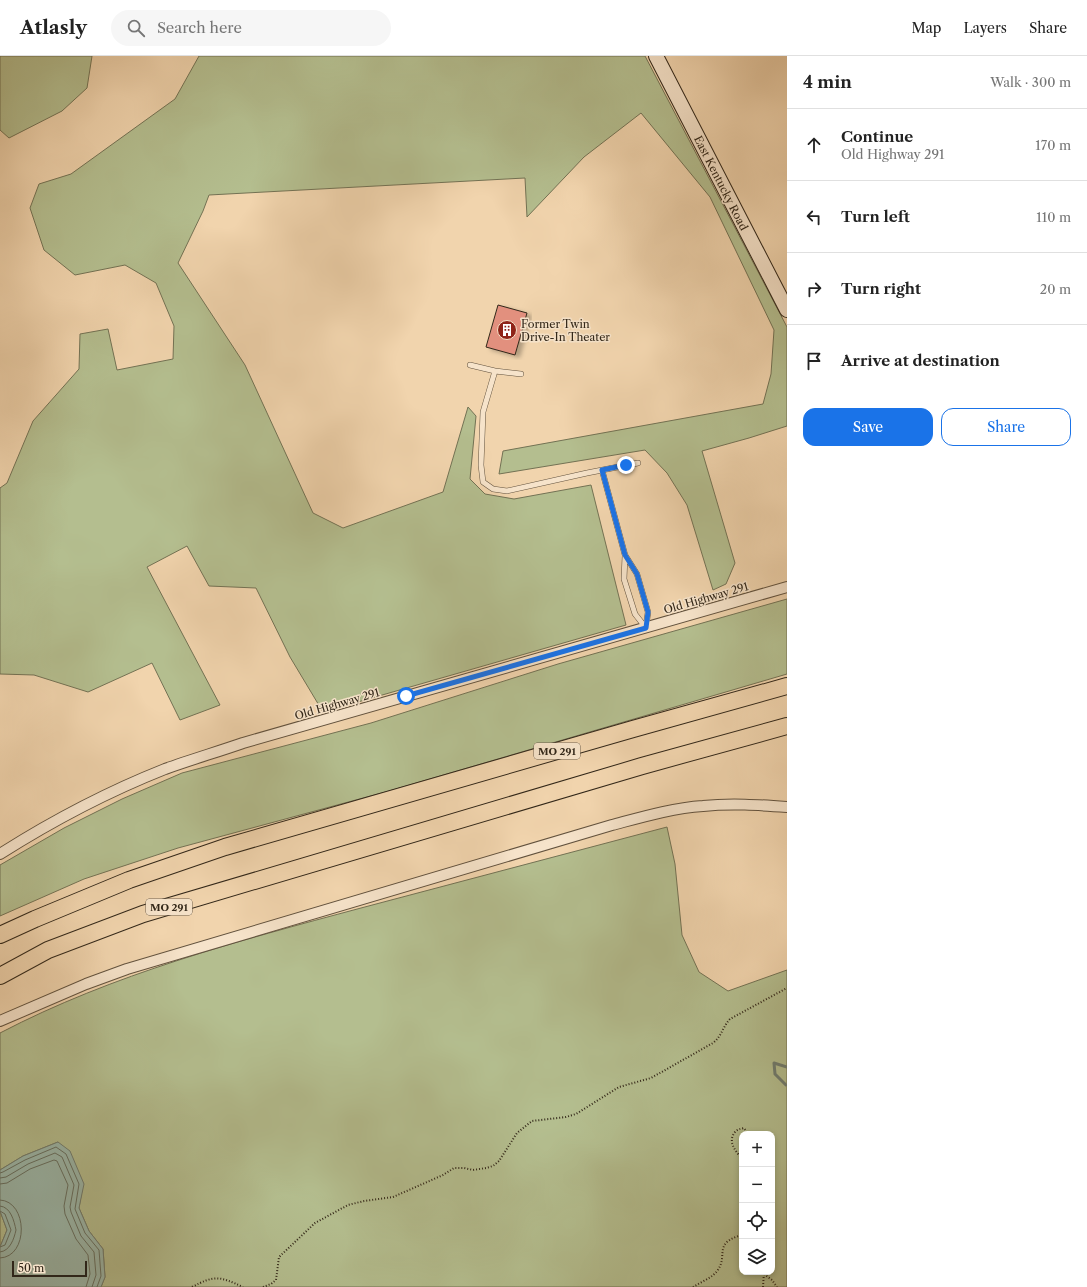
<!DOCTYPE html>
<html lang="en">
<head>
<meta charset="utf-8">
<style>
  :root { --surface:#fff; --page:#f6f6f6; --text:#222; --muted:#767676; --line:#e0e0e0; --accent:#1a73e8 }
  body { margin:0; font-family:"Libre Caslon Text",serif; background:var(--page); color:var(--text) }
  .controls { position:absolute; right:12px; bottom:12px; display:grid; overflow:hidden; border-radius:8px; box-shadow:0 2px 6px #0003 }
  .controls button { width:36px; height:36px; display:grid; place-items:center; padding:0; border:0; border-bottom:1px solid var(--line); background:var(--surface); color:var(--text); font:20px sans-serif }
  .scale { position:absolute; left:12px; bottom:10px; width:75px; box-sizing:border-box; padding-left:4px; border:2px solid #322719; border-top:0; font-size:11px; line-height:14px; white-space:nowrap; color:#322719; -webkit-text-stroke:3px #f6e3ca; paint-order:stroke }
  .stop { position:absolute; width:12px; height:12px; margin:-9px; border:3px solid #1a73e8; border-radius:50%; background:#fff }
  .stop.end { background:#1a73e8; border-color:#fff; box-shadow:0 1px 4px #0008 }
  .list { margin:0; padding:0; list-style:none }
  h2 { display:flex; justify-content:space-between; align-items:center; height:52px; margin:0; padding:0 16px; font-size:17px }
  h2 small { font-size:13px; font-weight:400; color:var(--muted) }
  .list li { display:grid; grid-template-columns:26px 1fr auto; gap:12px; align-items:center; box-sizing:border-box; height:72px; padding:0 16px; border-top:1px solid var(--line) }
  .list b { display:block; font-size:15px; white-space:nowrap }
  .list p { margin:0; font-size:13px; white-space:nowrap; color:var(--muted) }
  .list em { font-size:13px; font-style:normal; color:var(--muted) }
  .actions { display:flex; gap:8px; padding:12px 16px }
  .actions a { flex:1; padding:9px 0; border:1px solid var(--accent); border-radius:12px; text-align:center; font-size:14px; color:var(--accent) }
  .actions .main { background:var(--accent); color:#fff }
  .icon { flex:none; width:22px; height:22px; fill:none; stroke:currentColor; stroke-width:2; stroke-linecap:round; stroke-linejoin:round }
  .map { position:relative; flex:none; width:787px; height:1231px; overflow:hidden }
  header { display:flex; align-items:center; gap:24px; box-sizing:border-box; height:56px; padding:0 20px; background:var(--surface); border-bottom:1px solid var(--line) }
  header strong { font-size:19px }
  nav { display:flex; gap:22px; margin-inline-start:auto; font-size:14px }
  .search { width:280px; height:36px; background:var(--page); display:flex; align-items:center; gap:10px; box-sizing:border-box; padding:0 14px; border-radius:22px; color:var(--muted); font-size:15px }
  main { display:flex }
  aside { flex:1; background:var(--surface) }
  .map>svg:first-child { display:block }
</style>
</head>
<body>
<header>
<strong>Atlasly</strong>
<div class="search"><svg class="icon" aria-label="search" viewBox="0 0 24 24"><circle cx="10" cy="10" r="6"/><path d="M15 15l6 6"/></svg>Search here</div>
<nav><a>Map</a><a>Layers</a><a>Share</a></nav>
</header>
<main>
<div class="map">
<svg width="787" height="1231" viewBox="0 0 787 1231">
  <defs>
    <filter id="shadow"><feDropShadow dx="4.5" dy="2.5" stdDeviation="2" flood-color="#0004"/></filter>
  </defs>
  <rect width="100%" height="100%" fill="#f1d4ad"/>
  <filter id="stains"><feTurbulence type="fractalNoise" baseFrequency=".005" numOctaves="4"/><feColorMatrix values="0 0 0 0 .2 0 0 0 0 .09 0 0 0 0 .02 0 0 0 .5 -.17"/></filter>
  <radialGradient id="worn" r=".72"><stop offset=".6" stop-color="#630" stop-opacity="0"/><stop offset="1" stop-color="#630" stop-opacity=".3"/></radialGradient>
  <path fill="#b4be8f" stroke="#737254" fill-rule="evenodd" d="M0 0H92L87 32 62 55 9 82 0 74Z
    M199 0H645L787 271V370L749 382 702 395 735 507 726 528 713 534 687 449 667 417 645 394 499 418 503 395 763 348 771 318 774 274 710 141 641 57 584 101 527 161 525 122 209 139 203 155 178 207 245 309 313 457 343 472 443 436 468 351 476 360 470 423 485 438 514 443 591 429 626 569 323 656 290 601 256 532 209 530 187 490 147 511 220 649 180 664 152 607 88 636 34 619 0 618V432L7 427 33 365 79 313 80 278 108 273 117 314 173 303 174 270 156 227 125 209 75 219 44 194 30 152 39 128 71 118 175 43Z
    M787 543V618L389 735 178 792 84 823 0 860V809L64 772 122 743 182 717 371 667 558 608Z
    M667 771 675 808 682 879 699 916 728 935 787 914V1231H101L105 1221 103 1193 89 1175 79 1152 83 1128 58 1086 23 1100 0 1114V977C113 918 238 885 361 852 463 825 565 798 667 771ZM742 1078H772V1216H742Z
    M0 1155 7 1174 0 1191Z"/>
  <path fill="#9bb8ab" stroke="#717e71" d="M58 1086 70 1095 84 1128 79 1152 89 1175 103 1193 105 1221 101 1231H0V1191L7 1174 0 1155V1114L23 1100Z"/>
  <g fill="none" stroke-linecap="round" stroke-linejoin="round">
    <path stroke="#667062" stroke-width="1" d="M0 1117 3 1116 25 1104 56 1091 66 1098 79 1128 75 1153 85 1177 99 1194 101 1220 97 1231
      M0 1122 6 1121 28 1108 55 1097 62 1101 74 1129 70 1151 71 1156 81 1180 94 1196 96 1219 92 1231
      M0 1128 7 1127 30 1113 54 1104 57 1105 68 1129 64 1150 65 1158 76 1183 88 1199 90 1218 86 1231
      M0 1144C28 1145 29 1201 0 1202
      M0 1150C11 1151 14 1165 16 1174 14 1183 10 1195 0 1196
      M0 1155 5 1158 11 1174 5 1189 0 1191"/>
    <path stroke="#717e71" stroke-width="3" d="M786 1029 775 1018 774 1007 787 1011"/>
  </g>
  <path fill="#e2907e" stroke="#322719" filter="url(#shadow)" d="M498 249 527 257 515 299 486 291Z"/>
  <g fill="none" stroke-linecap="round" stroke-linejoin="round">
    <defs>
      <path id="service" d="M470 309 495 315 483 356 481 409 483 426 493 433 507 435 587 417 638 407
        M495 315 521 318
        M602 414 625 499 637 518 648 556 646 571
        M625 500 624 523 635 558 646 572"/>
      <path id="minor" d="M0 798C52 765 107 736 165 713 190 704 217 696 243 687L787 531
        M0 965 86 928 127 913 612 769C642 761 672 752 703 750 731 747 759 749 787 751"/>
      <path id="secondary" d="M656 0 787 254"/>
      <path id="trunk" d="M0 879 35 863 129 824 225 791 633 673 787 630
        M0 920 48 894 143 858 642 710 787 670"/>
    </defs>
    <use href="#service" stroke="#62523e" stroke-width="6"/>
    <use href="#minor" stroke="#62523e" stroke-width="12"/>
    <use href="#secondary" stroke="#322719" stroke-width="16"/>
    <use href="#trunk" stroke="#322719" stroke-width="18"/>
    <path stroke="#322719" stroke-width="2" stroke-dasharray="1 2" stroke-linecap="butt" d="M742 1103C736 1095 727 1086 735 1076 738 1073 740 1073 744 1072L748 1078
      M772 1154V1170
      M764 1218 772 1224 777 1231
      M192 1231C215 1219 219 1220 243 1231
      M263 1231 271 1228 276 1224 279 1201 315 1167 348 1149 364 1145 393 1141 443 1119 454 1112H464L473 1114 486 1112 493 1110 499 1105 517 1077 532 1065 566 1061 576 1058 619 1031 651 1022 713 987C722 980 723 970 730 963L787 932
      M693 1231C701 1226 712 1222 717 1215 729 1200 712 1187 742 1179
      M763 1231 764 1216"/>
    <use href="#service" stroke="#f6e3ca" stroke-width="5"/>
    <use href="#minor" stroke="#f6e3ca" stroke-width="10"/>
    <use href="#secondary" stroke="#f6e3ca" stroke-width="14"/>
    <use href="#trunk" stroke="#f1d4ad" stroke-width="16"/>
  </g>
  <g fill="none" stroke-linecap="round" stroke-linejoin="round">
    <path stroke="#1a73e8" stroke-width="5" d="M406 640 646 572 648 556 637 518 625 499 602 414 626 409"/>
  </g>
  <defs>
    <symbol id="building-disc" viewBox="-11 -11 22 22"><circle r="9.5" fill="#8f2418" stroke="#f6e3ca"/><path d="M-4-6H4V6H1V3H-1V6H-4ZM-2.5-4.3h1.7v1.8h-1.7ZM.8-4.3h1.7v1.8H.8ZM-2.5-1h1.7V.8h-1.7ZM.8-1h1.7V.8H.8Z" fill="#fff"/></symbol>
  </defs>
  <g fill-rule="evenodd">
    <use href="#building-disc" x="496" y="263" width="22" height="22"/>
  </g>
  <g text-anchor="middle" stroke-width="3" stroke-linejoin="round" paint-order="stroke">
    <g fill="#f6e3ca" stroke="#6d5f4e" stroke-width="1">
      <rect x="534" y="687" width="46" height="16" rx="3"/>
      <rect x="146" y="843" width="46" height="16" rx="3"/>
    </g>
    <g font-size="10" font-weight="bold" fill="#322719">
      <text x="557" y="699">MO 291</text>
      <text x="169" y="855">MO 291</text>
    </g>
    <g font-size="11" fill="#322719" stroke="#f6e3ca">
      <text transform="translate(721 127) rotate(63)" y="4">East Kentucky Road</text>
      <text transform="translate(706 542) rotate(-16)" y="4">Old Highway 291</text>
      <text transform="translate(337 648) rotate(-16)" y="4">Old Highway 291</text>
    </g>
    <g font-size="11" fill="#322719" stroke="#f6e3ca" text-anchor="start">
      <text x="521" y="272">Former Twin<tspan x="521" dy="13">Drive-In Theater</tspan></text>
    </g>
  </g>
  <rect width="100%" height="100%" filter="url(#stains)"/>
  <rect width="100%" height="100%" fill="url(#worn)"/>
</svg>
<div class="controls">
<button>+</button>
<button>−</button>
<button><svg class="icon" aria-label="locate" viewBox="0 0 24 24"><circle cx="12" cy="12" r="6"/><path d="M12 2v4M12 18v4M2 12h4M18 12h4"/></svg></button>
<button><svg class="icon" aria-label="layers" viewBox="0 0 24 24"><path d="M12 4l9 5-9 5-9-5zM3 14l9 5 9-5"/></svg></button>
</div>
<div class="scale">50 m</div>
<div class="stop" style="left:406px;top:640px"></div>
<div class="stop end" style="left:626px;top:409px"></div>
</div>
<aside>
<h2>4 min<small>Walk · 300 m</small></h2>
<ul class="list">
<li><svg class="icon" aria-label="ahead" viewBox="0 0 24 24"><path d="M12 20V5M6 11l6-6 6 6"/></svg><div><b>Continue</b><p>Old Highway 291</p></div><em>170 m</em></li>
<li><svg class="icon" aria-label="left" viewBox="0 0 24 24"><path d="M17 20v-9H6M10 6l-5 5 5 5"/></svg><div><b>Turn left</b></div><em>110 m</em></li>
<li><svg class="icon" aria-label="right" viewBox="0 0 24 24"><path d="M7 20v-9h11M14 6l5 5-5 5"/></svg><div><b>Turn right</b></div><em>20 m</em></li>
<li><svg class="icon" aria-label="arrive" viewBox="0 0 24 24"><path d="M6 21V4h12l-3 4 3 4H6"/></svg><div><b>Arrive at destination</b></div></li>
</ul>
<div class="actions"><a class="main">Save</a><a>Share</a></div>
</aside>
</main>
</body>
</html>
